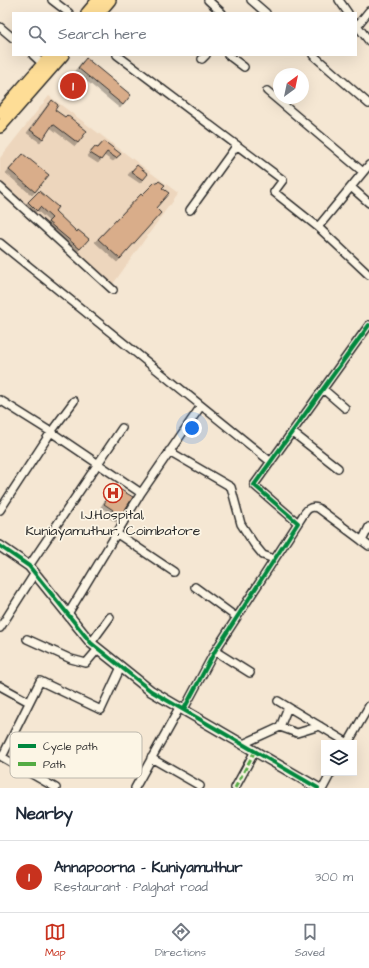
<!DOCTYPE html>
<html lang="en">
<head>
<meta charset="utf-8">
<style>
  :root { --surface:#fff; --page:#f6f6f7; --text:#1f2937; --muted:#747a83; --line:#e0e1e3; --accent:#c8321e }
  body { margin:0; font-family:"Architects Daughter",sans-serif; background:var(--page); color:var(--text) }
  .controls { position:absolute; right:12px; bottom:12px; display:grid; overflow:hidden; border-radius:0px; box-shadow:0 4px 16px #0002 }
  .controls button { width:36px; height:36px; display:grid; place-items:center; padding:0; border:0; border-bottom:1px solid var(--line); background:var(--surface); color:var(--text); font:20px sans-serif }
  .compass { position:absolute; left:273px; top:68px; width:36px; height:36px; border-radius:50%; background:var(--surface); box-shadow:0 4px 16px #0002; rotate:33deg }
  .you { position:absolute; left:192px; top:428px; width:14px; height:14px; margin:-10px; border:3px solid #fff; border-radius:50%; background:#1a73e8; box-shadow:0 0 0 6px #1a73e833 }
  .badge { display:grid; place-items:center; width:26px; height:26px; border-radius:50%; background:var(--accent); color:#fff; font-size:13px; font-weight:700 }
  .pin { position:absolute; translate:-50% -50%; border:2px solid #fff; box-shadow:0 1px 4px #0006 }
  .list { margin:0; padding:0; list-style:none }
  h2 { display:flex; justify-content:space-between; align-items:center; height:52px; margin:0; padding:0 16px; font-size:17px }
  h2 small { font-size:13px; font-weight:400; color:var(--muted) }
  .list li { display:grid; grid-template-columns:26px 1fr auto; gap:12px; align-items:center; box-sizing:border-box; height:72px; padding:0 16px; border-top:1px solid var(--line) }
  .list b { display:block; font-size:15px; white-space:nowrap }
  .list p { margin:0; font-size:13px; white-space:nowrap; color:var(--muted) }
  .list em { font-size:13px; font-style:normal; color:var(--muted) }
  .icon { flex:none; width:22px; height:22px; fill:none; stroke:currentColor; stroke-width:2; stroke-linecap:round; stroke-linejoin:round }
  .map { position:relative; flex:none; width:369px; height:788px; overflow:hidden }
  .search { position:absolute; background:var(--surface); box-shadow:0 4px 16px #0002; left:12px; right:12px; top:12px; height:44px; display:flex; align-items:center; gap:10px; box-sizing:border-box; padding:0 14px; border-radius:0px; color:var(--muted); font-size:15px }
  .sheet { height:124px; background:var(--surface) }
  nav { display:flex; justify-content:space-around; align-items:center; box-sizing:border-box; height:56px; border-top:1px solid var(--line); background:var(--surface); font-size:11px; color:var(--muted) }
  nav a { display:grid; justify-items:center; gap:2px }
  nav .on { color:var(--accent) }
  .map>svg:first-child { display:block }
</style>
</head>
<body>
<div class="map">
<svg width="369" height="788" viewBox="0 0 369 788">
  <defs>
    <filter id="shadow"><feDropShadow dx="-3" dy="3" stdDeviation="0" flood-color="#0004"/></filter>
  </defs>
  <rect width="100%" height="100%" fill="#f5e7d3"/>
  <filter id="ink" filterUnits="userSpaceOnUse"><feTurbulence type="fractalNoise" baseFrequency=".025" numOctaves="2"/><feDisplacementMap in="SourceGraphic" scale="8" xChannelSelector="R" yChannelSelector="G"/><feConvolveMatrix kernelMatrix="1 2 1 2 8 2 1 2 1" color-interpolation-filters="sRGB"/></filter>
  <g filter="url(#ink)">
    <path fill="#edd6bd" d="M49 96 178 193 113 284 0 181V158Z"/>
    <path fill="#d9ad8a" stroke="#2b2b2b" filter="url(#shadow)" d="M86 58 131 95 123 105 78 68Z
      M52 100 58 105 55 110 65 117 67 115 87 131 78 143 53 124 43 139 30 130Z
      M104 141 121 154 116 158 107 152 101 160 90 153 95 147 98 148Z
      M23 154 49 175 35 192 9 170Z
      M137 165 148 174 143 180 131 172Z
      M159 181 165 185 162 188 169 193 156 208 161 213 120 259 98 239 141 194 142 195 155 182 157 183Z
      M39 191 58 207 55 211 77 232 78 230 89 239 80 249 48 222 52 218 40 207 37 211 28 202Z
      M111 484 133 497 119 519 111 514 113 510 104 504 109 496 106 494Z"/>
    <g fill="none" stroke-linecap="round" stroke-linejoin="round">
      <defs>
        <path id="street" d="M52 0 69 13
          M208 0 222 13
          M251 0 266 13
          M339 0 348 13
          M356 24 369 41
          M357 26 369 11
          M0 27 13 38
          M33 55 45 66
          M117 55 283 180 274 192 318 227
          M228 55 244 67
          M313 55 369 104
          M202 59 206 55
          M267 91 363 172
          M369 165 318 227 369 275
          M0 187 113 290
          M351 187 369 203
          M190 210 237 145
          M0 243 271 462
          M323 389 345 408
          M0 400 51 432 141 493 201 406
          M292 432 338 468
          M169 451 231 487 241 524 254 544 263 555 274 559
          M0 510 51 432 74 401
          M298 523C304 515 307 504 318 508L369 546
          M116 533 174 572
          M362 541 369 527
          M29 566 122 428
          M195 587 236 617
          M68 614 141 493
          M0 628 35 573
          M27 639 71 659 86 663 98 649
          M91 643 110 617
          M215 651 250 673
          M0 686 29 702
          M278 701 348 743
          M184 709 215 651 298 523 254 485 369 325
          M280 727 288 707
          M348 743 369 706
          M243 744 280 727 297 733 320 726
          M151 758 200 786
          M56 788 2 757 40 681 101 710 121 667
          M135 788 180 707
          M235 788 255 751
          M323 788 331 773"/>
        <path id="secondary" d="M0 546 29 566 91 643 151 691 318 788"/>
        <path id="primary" d="M87 13 98 0
          M99 13 110 0
          M0 113 51 55
          M0 127 63 55"/>
      </defs>
      <use href="#street" stroke="#2b2b2b" stroke-width="10"/>
      <use href="#secondary" stroke="#2b2b2b" stroke-width="12"/>
      <use href="#primary" stroke="#2b2b2b" stroke-width="14"/>
      <use href="#street" stroke="#fcf5e5" stroke-width="7"/>
      <use href="#secondary" stroke="#fcf5e5" stroke-width="9"/>
      <use href="#primary" stroke="#fedd96" stroke-width="11"/>
      <path stroke="#54ab44" stroke-width="3" stroke-dasharray="6 3" stroke-linecap="butt" d="M235 788 255 751"/>
      <defs>
        <path id="cycleway" d="M0 546 29 566 91 643 151 691 318 788
          M184 709 215 651 298 523 254 485 369 325"/>
      </defs>
      <use href="#cycleway" stroke="#fcf5e5" stroke-width="6"/>
      <use href="#cycleway" stroke="#00873e" stroke-width="4"/>
    </g>
  </g>
  <defs>
    <symbol id="hospital-ring" viewBox="-11 -11 22 22"><circle r="9.5" fill="#fcf5e5" stroke="#c8321e" stroke-width="1.5"/><path d="M-5-5h3v3.5h4V-5h3V5h-3V1.5h-4V5h-3Z" fill="#c8321e"/></symbol>
  </defs>
  <g fill-rule="evenodd">
    <use href="#hospital-ring" x="102" y="482" width="22" height="22"/>
  </g>
  <g text-anchor="middle" stroke-width="3.5" stroke-linejoin="round" paint-order="stroke">
    <g font-size="14" fill="#2b2b2b" stroke="#fcf5e5">
      <text x="113" y="519">I.J.Hospital,<tspan x="113" dy="16">Kuniayamuthur, Coimbatore</tspan></text>
    </g>
  </g>
  <rect x="10" y="732" width="132" height="46" rx="6" fill="#fcf5e5" stroke="#bdb8ad" stroke-width="1"/>
  <rect x="18" y="744" width="18" height="4" fill="#00873e"/>
  <rect x="18" y="762" width="18" height="4" fill="#54ab44"/>
  <g font-size="11" fill="#2b2b2b">
    <text x="43" y="750">Cycle path</text>
    <text x="43" y="768">Path</text>
  </g>
</svg>
<div class="controls">
<button><svg class="icon" aria-label="layers" viewBox="0 0 24 24"><path d="M12 4l9 5-9 5-9-5zM3 14l9 5 9-5"/></svg></button>
</div>
<svg class="compass" viewBox="-18 -18 36 36"><path d="M0-13l5 13h-10z" fill="#e53935"/><path d="M0 13l5-13h-10z" fill="#747a83"/></svg>
<div class="you"></div>
<div class="pin badge" style="left:73px;top:86px">1</div>
<div class="search"><svg class="icon" aria-label="search" viewBox="0 0 24 24"><circle cx="10" cy="10" r="6"/><path d="M15 15l6 6"/></svg>Search here</div>
</div>
<section class="sheet">
<h2>Nearby<small></small></h2>
<ul class="list">
<li><span class="badge">1</span><div><b>Annapoorna - Kuniyamuthur</b><p>Restaurant · Palghat road</p></div><em>300 m</em></li>
</ul>
</section>
<nav>
<a class="on"><svg class="icon" aria-label="map" viewBox="0 0 24 24"><path d="M3 6l6-2 6 2 6-2v14l-6 2-6-2-6 2zM9 4v14M15 6v14"/></svg>Map</a>
<a><svg class="icon" aria-label="directions" viewBox="0 0 24 24"><path d="M12 3l9 9-9 9-9-9zM9 14v-3h6M13 9l2 2-2 2"/></svg>Directions</a>
<a><svg class="icon" aria-label="saved" viewBox="0 0 24 24"><path d="M7 4h10v16l-5-4-5 4z"/></svg>Saved</a>
</nav>
</body>
</html>
